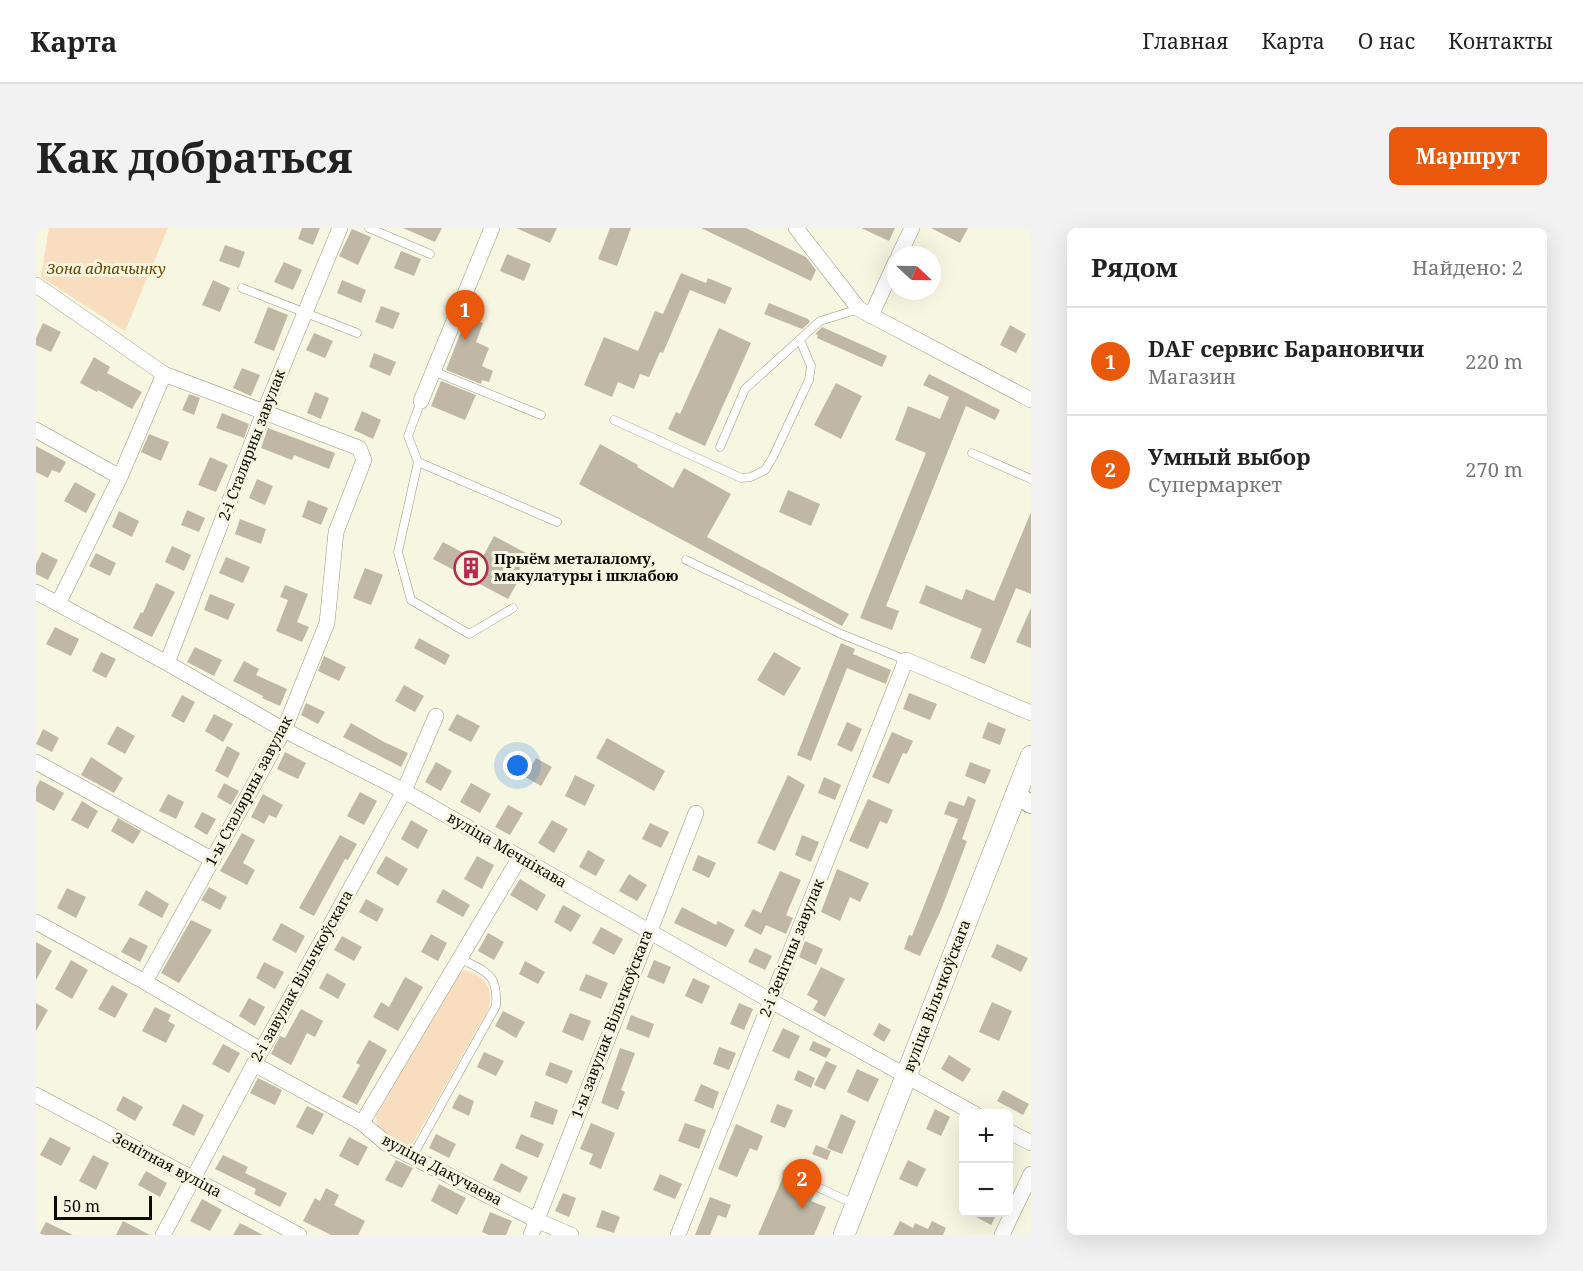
<!DOCTYPE html>
<html lang="ru">
<head>
<meta charset="utf-8">
<style>
  :root { --surface:#fff; --page:#f2f2f2; --text:#222; --muted:#767676; --line:#e0e0e0; --accent:#ea580c }
  body { margin:0; font-family:"Noto Serif",serif; background:var(--page); color:var(--text) }
  .controls { position:absolute; right:18px; bottom:18px; display:grid; overflow:hidden; border-radius:9px; box-shadow:0 6px 24px #0002 }
  .controls button { width:54px; height:54px; display:grid; place-items:center; padding:0; border:0; border-bottom:2px solid var(--line); background:var(--surface); color:var(--text); font:30px sans-serif }
  .compass { position:absolute; left:851px; top:18px; width:54px; height:54px; border-radius:50%; background:var(--surface); box-shadow:0 6px 24px #0002; rotate:112deg }
  .scale { position:absolute; left:18px; bottom:15px; width:98px; box-sizing:border-box; padding-left:6px; border:3px solid #0c0c06; border-top:0; font-size:16px; line-height:21px; white-space:nowrap; color:#0c0c06; -webkit-text-stroke:4px #f6f6e1; paint-order:stroke }
  .you { position:absolute; left:482px; top:538px; width:21px; height:21px; margin:-15px; border:4px solid #fff; border-radius:50%; background:#1a73e8; box-shadow:0 0 0 9px #1a73e833 }
  .badge { display:grid; place-items:center; width:39px; height:39px; border-radius:50%; background:var(--accent); color:#fff; font-size:20px; font-weight:700 }
  .pin { position:absolute; translate:-50% -50px; filter:drop-shadow(0 2px 3px #0008) }
  .pin::after { content:''; position:absolute; top:32px; width:21px; height:18px; background:inherit; clip-path:polygon(0 0,100% 0,50% 100%) }
  .list { margin:0; padding:0; list-style:none }
  h2 { display:flex; justify-content:space-between; align-items:center; height:78px; margin:0; padding:0 24px; font-size:26px }
  h2 small { font-size:20px; font-weight:400; color:var(--muted) }
  .list li { display:grid; grid-template-columns:39px 1fr auto; gap:18px; align-items:center; box-sizing:border-box; height:108px; padding:0 24px; border-top:2px solid var(--line) }
  .list b { display:block; font-size:22px; white-space:nowrap }
  .list p { margin:0; font-size:20px; white-space:nowrap; color:var(--muted) }
  .list em { font-size:20px; font-style:normal; color:var(--muted) }
  .map { position:relative; flex:none; width:995px; height:1007px; overflow:hidden; border-radius:9px }
  header { display:flex; align-items:center; gap:36px; box-sizing:border-box; height:84px; padding:0 30px; background:var(--surface); border-bottom:2px solid var(--line) }
  header strong { font-size:28px }
  nav { display:flex; gap:33px; margin-inline-start:auto; font-size:21px }
  .intro { display:flex; align-items:center; justify-content:space-between; box-sizing:border-box; height:144px; padding:0 36px }
  h1 { margin:0; font-size:42px }
  .button { padding:15px 27px; border-radius:9px; background:var(--accent); color:#fff; font-size:21px; font-weight:700 }
  main { display:flex; gap:36px; padding:0 36px }
  aside { flex:1; background:var(--surface); border-radius:9px; box-shadow:0 6px 24px #0002 }
  .map>svg:first-child { display:block }
</style>
</head>
<body>
<header>
<strong>Карта</strong>
<nav><a>Главная</a><a>Карта</a><a>О нас</a><a>Контакты</a></nav>
</header>
<div class="intro"><h1>Как добраться</h1><a class="button">Маршрут</a></div>
<main>
<div class="map">
<svg width="995" height="1007" viewBox="0 0 995 1007">
  <rect width="100%" height="100%" fill="#f6f6e1"/>
  <path fill="#f8ddbf" d="M13 0H132L89 103 5 49Z
    M429 742C450 749 459 760 452 782L375 918C365 918 346 908 342 898 340 895 341 891 340 888L421 747Z"/>
  <path fill="#c0b8a5" d="M266 0H284L277 17 262 11Z
    M367 0H406L399 14Z
    M480 0H521L514 15Z
    M574 0H595L581 38 562 31Z
    M665 0H710L770 29 780 42 775 53Z
    M825 0H859L853 13Z
    M895 0H932L924 15Z
    M316 1 335 9 322 37 303 28Z
    M189 17 209 24 203 40 183 33Z
    M365 23 385 31 378 48 358 40Z
    M471 26 495 36 488 53 464 43Z
    M248 34 266 42 257 62 238 54Z
    M645 45 670 55 672 50 696 60 689 76 654 62 627 125 624 124 613 149 604 146 598 161 582 154 576 169 548 157 568 109 602 123 619 83 627 86Z
    M177 52 194 60 184 84 166 77Z
    M306 52 330 62 325 75 301 65Z
    M733 75 772 91 774 94 766 101 728 86Z
    M345 78 364 85 357 101 339 94Z
    M232 79 252 87 238 123 218 115Z
    M431 88 447 95 440 114 453 120 446 138 457 143 453 154 446 152 445 156 410 142Z
    M7 95 25 104 15 124 0 117V110Z
    M974 97 990 106 980 125 964 117Z
    M786 99 851 128 846 139 781 110 782 107 779 106Z
    M683 100 715 115 669 218 632 201 640 184 644 186Z
    M278 105 297 113 289 130 270 122Z
    M338 125 360 134 354 148 333 139Z
    M58 129 74 139 71 145 106 164 96 181 62 162 61 164 44 155Z
    M206 140 224 147 215 168 197 160Z
    M893 146 964 182 959 192 930 178 850 378 863 383 856 402 824 390 890 225 859 212 872 178 904 191 913 169 887 157Z
    M405 153 440 167 429 192 395 178Z
    M800 155 826 168 805 211 778 197Z
    M279 164 293 170 285 191 271 185Z
    M153 166 164 170 158 187 146 182Z
    M326 183 345 192 337 211 318 202Z
    M186 185 213 196 208 210 180 200Z
    M232 200 299 225 293 241 258 227 256 232 225 220Z
    M113 206 133 214 125 233 105 224Z
    M564 216 602 237 601 239 637 260 648 240 695 266 671 309 813 386 806 398 543 256Z
    M0 218 30 234 24 245 16 242 12 250 0 244Z
    M174 229 192 237 180 264 162 257Z
    M221 251 237 258 229 277 213 270Z
    M39 254 60 266 50 285 28 273Z
    M752 262 784 276 775 298 743 284Z
    M272 272 292 280 285 297 266 289Z
    M151 282 169 290 163 304 145 297Z
    M83 283 103 293 96 309 76 299Z
    M995 284V366L980 360 949 436 934 430 946 401 883 375 890 357 926 372 930 361 958 373Z
    M204 291 230 301 225 316 199 306Z
    M458 308 492 326 477 353 481 355 472 371 397 331 407 314 444 334Z
    M136 318 155 327 148 343 129 334Z
    M6 324 22 332 12 352 0 346V336Z
    M60 325 80 335 74 348 53 338Z
    M190 329 214 339 207 355 183 345Z
    M329 340 347 347 335 377 317 370Z
    M120 355 139 364 116 409 97 400 105 384 107 385Z
    M249 357 272 366 261 394 273 399 266 414 240 403 252 372 244 369Z
    M174 366 199 376 192 392 168 382Z
    M995 380V420L980 414Z
    M19 399 43 411 35 428 10 416Z
    M383 410 414 427 409 437 378 420Z
    M805 415 819 421 817 426 855 442 850 456 811 440 775 533 761 527Z
    M159 419 186 432 178 448 151 434Z
    M65 424 80 431 70 450 56 443Z
    M738 424 765 440 748 468 721 452Z
    M288 428 310 439 303 453 282 443Z
    M208 433 223 441 220 447 251 461 244 478 226 470 227 468 197 453Z
    M368 457 388 468 379 484 359 473Z
    M873 465 901 476 894 492 867 481Z
    M146 467 159 474 148 495 135 488Z
    M270 475 289 484 282 496 265 487Z
    M178 486 197 496 187 514 169 503Z
    M421 486 444 498 435 514 412 502Z
    M811 494 826 501 816 524 801 517Z
    M952 494 970 501 964 517 946 510Z
    M315 495 348 514 372 525 365 539 307 509Z
    M81 498 99 508 89 526 71 516Z
    M7 501 23 510 16 524 0 516Z
    M856 504 877 513 871 526 867 525 853 556 836 549Z
    M571 510 629 543 618 563 560 530Z
    M191 518 204 525 192 550 179 543Z
    M249 524 270 535 262 551 241 541Z
    M55 529 87 550 78 565 45 547Z
    M500 530 516 539 505 558 489 549Z
    M400 534 416 543 405 563 389 554Z
    M934 534 955 542 949 556 929 548Z
    M539 547 559 557 549 578 529 568Z
    M752 547 769 557 739 623 721 615Z
    M788 549 805 557 799 572 782 565Z
    M4 552 28 565 18 583 0 573V560Z
    M188 555 203 563 195 577 181 569Z
    M435 555 455 566 444 585 424 574Z
    M324 564 341 573 328 597 311 588Z
    M132 566 148 574 140 591 123 583Z
    M227 566 247 577 240 590 233 587 228 596 215 589Z
    M932 568 940 572 926 611 931 613 905 682 884 728 868 721 873 707 876 708 922 591 908 586 913 573 928 578Z
    M832 571 857 582 851 596 844 593 832 621 813 613Z
    M46 573 62 583 52 601 35 592Z
    M472 577 487 585 474 607 459 599Z
    M166 584 180 591 171 607 158 599Z
    M82 590 105 603 97 616 75 603Z
    M375 592 392 602 382 621 365 611Z
    M516 592 532 601 518 625 502 615Z
    M614 595 633 604 625 620 606 611Z
    M206 605 219 612 207 635 219 642 211 657 184 643Z
    M304 607 321 616 312 632 309 631 278 688 263 680Z
    M766 607 783 614 775 634 759 627Z
    M552 622 569 632 560 648 543 639Z
    M662 627 680 635 673 650 656 642Z
    M350 628 372 641 362 658 340 645Z
    M441 628 458 637 446 661 428 651Z
    M801 641 833 655 824 674 814 669 804 693 785 684Z
    M744 643 765 652 750 687 757 690 750 706 730 697 725 707 708 698 717 681 725 685Z
    M593 646 611 657 601 673 583 663Z
    M484 651 510 667 501 683 474 667Z
    M173 659 191 669 184 682 165 672Z
    M31 660 50 669 40 690 21 680Z
    M407 661 434 677 427 689 400 674Z
    M110 662 133 676 126 690 102 677Z
    M330 671 348 681 341 694 323 684Z
    M527 677 545 687 535 704 518 694Z
    M646 679 680 697 682 693 699 702 690 719 638 695Z
    M155 692 176 702 143 755 125 745Z
    M245 695 269 708 260 725 236 712Z
    M565 699 587 711 578 727 556 715Z
    M452 705 468 714 458 732 442 723Z
    M395 706 411 715 402 733 385 724Z
    M306 708 326 719 318 733 298 722Z
    M94 709 112 718 104 734 85 724Z
    M769 713 787 721 780 737 763 729Z
    M0 714 16 723 0 752Z
    M961 716 992 730 985 744 955 729Z
    M719 720 736 728 729 742 712 734Z
    M35 732 52 742 36 771 19 761Z
    M618 732 635 739 628 756 611 749Z
    M489 733 509 744 502 756 483 746Z
    M228 734 248 744 239 761 220 750Z
    M785 739 809 751 789 789 777 782 782 773 771 767Z
    M291 745 310 756 302 771 283 760Z
    M550 746 572 755 565 771 543 762Z
    M369 749 387 759 362 803 337 789 345 774 353 779Z
    M657 750 674 758 666 776 649 768Z
    M76 757 92 766 79 790 62 781Z
    M213 770 229 779 219 798 203 788Z
    M956 774 976 783 963 813 943 804Z
    M0 775 12 782 0 803Z
    M703 775 717 781 708 802 694 796Z
    M119 779 135 787 132 793 139 797 130 815 106 803Z
    M265 781 287 793 279 809 271 805 255 837 235 826 244 808 249 810Z
    M467 783 489 794 480 810 459 798Z
    M534 785 555 793 547 813 526 804Z
    M595 787 618 796 613 810 590 801Z
    M843 795 855 802 848 814 837 807Z
    M747 800 764 808 753 831 736 823Z
    M333 812 351 822 321 877 306 869 324 837 320 835Z
    M777 813 795 821 790 830 773 822Z
    M187 816 204 825 193 845 176 836Z
    M683 819 700 825 693 842 677 836Z
    M584 820 599 825 585 862 589 864 582 882 565 875Z
    M448 824 468 833 460 848 441 839Z
    M913 827 935 841 927 854 905 841Z
    M790 833 801 838 789 862 778 857Z
    M514 834 537 843 531 856 509 847Z
    M821 841 843 851 832 874 811 864Z
    M762 842 779 850 775 860 758 852Z
    M222 850 246 862 239 877 214 865Z
    M665 856 683 864 677 881 658 873Z
    M967 862 993 876 987 887 961 873Z
    M423 866 438 873 433 888 416 880Z
    M87 868 107 879 99 893 80 882Z
    M499 873 522 882 517 897 494 889Z
    M147 876 168 887 158 908 136 897Z
    M741 876 757 882 749 900 734 894Z
    M271 878 288 886 277 907 260 899Z
    M899 881 914 889 905 908 890 901Z
    M805 886 820 893 806 926 791 920Z
    M555 895 579 905 565 941 553 936 557 926 544 921Z
    M649 895 670 902 663 921 642 913Z
    M700 896 727 908 721 923 714 920 701 949 682 941Z
    M400 906 420 916 413 930 393 920Z
    M485 906 508 916 502 930 479 920Z
    M14 909 35 920 25 938 4 927Z
    M313 909 332 919 322 938 303 928Z
    M780 917 795 923 791 932 776 926Z
    M57 927 73 935 60 962 43 953Z
    M187 927 212 939 209 945 251 965 244 979 218 966 220 961 179 941Z
    M360 932 377 940 366 960 349 952Z
    M872 932 890 941 881 959 863 951Z
    M465 935 492 949 484 965 457 952Z
    M110 943 131 955 124 969 102 957Z
    M624 946 646 956 639 971 617 962Z
    M747 949 779 965 775 973 790 979 778 1007H722Z
    M403 956 430 970 421 987 395 973Z
    M290 960 303 967 298 977 329 993 322 1007H295L267 993 279 970 284 973Z
    M527 965 540 970 533 989 519 983Z
    M674 969 695 977 690 990 682 987 674 1007H659Z
    M166 971 186 982 174 1003 154 993Z
    M566 982 584 989 578 1005 560 999Z
    M454 984 476 993 470 1007H453L446 1004Z
    M931 984H962L955 997Z
    M87 993 114 1007H80Z
    M864 993 877 1000 879 995 892 1001 896 993 910 1000 907 1007H857Z
    M10 994 37 1007H3Z
    M204 995 227 1007H197Z"/>
  <g fill="none" stroke-linecap="round" stroke-linejoin="round">
    <defs>
      <path id="service" d="M333 0 394 26
        M206 60 321 105
        M397 143 505 187
        M385 173 372 208 382 234 521 294
        M578 192 705 250 715 249 729 242 737 229 773 152 775 138 764 112
        M684 219 709 161 784 93 823 81
        M936 225 995 251
        M382 234 362 324 375 372 433 406 477 380
        M650 332 805 406 870 432
        M376 929 460 778C462 744 450 745 424 730
        M751 945 818 976"/>
      <path id="minor" d="M760 0 823 81 995 172
        M863 27 876 0
        M0 57 128 146 323 220 328 232 300 304 291 395 248 502 109 754
        M835 88 860 33
        M385 173 456 0
        M0 202 84 249
        M0 364 131 435 248 502 368 563 735 773 939 886
        M22 376 84 249 128 146
        M131 435 228 184 304 0
        M0 534 177 632
        M0 694 109 754 225 822
        M218 836 326 895 351 916 500 992 535 1007
        M0 867 263 1007
        M326 895 484 629
        M972 903 995 915
        M127 1007 218 836 368 563 400 488
        M495 1007 660 585
        M642 1007 870 432 995 485
        M966 1007 995 946"/>
      <path id="tertiary" d="M980 567 995 576"/>
      <path id="secondary" d="M808 1007 995 528"/>
    </defs>
    <use href="#service" stroke="#989885" stroke-width="9"/>
    <use href="#minor" stroke="#989885" stroke-width="16"/>
    <use href="#tertiary" stroke="#989885" stroke-width="20"/>
    <use href="#secondary" stroke="#989885" stroke-width="22"/>
    <use href="#service" stroke="#fff" stroke-width="8"/>
    <use href="#minor" stroke="#fff" stroke-width="15"/>
    <use href="#tertiary" stroke="#fff" stroke-width="18"/>
    <use href="#secondary" stroke="#fff" stroke-width="21"/>
  </g>
  <defs>
    <symbol id="building-ring" viewBox="-11 -11 22 22"><circle r="9.5" fill="#f6f6e1" stroke="#b9284f" stroke-width="1.5"/><path d="M-4-6H4V6H1V3H-1V6H-4ZM-2.5-4.3h1.7v1.8h-1.7ZM.8-4.3h1.7v1.8H.8ZM-2.5-1h1.7V.8h-1.7ZM.8-1h1.7V.8H.8Z" fill="#b9284f"/></symbol>
  </defs>
  <g fill-rule="evenodd">
    <use href="#building-ring" x="416" y="321" width="38" height="38"/>
  </g>
  <g text-anchor="middle" stroke-width="6" stroke-linejoin="round" paint-order="stroke">
    <g font-size="15" font-style="italic" fill="#6c4200" stroke="#f6f6e1">
      <text x="70" y="46">Зона адпачынку</text>
    </g>
    <g font-size="15" fill="#0c0c06" stroke="#f6f6e1">
      <text transform="translate(216 217) rotate(-69)" y="5">2-і Сталярны завулак</text>
      <text transform="translate(213 563) rotate(-62)" y="5">1-ы Сталярны завулак</text>
      <text transform="translate(471 622) rotate(30)" y="5">вуліца Мечнікава</text>
      <text transform="translate(756 720) rotate(-68)" y="5">2-і Зенітны завулак</text>
      <text transform="translate(266 748) rotate(-61)" y="5">2-і завулак Вільчкоўскага</text>
      <text transform="translate(901 768) rotate(-69)" y="5">вуліца Вільчкоўскага</text>
      <text transform="translate(576 796) rotate(-69)" y="5">1-ы завулак Вільчкоўскага</text>
      <text transform="translate(131 937) rotate(28)" y="5">Зенітная вуліца</text>
      <text transform="translate(406 942) rotate(28)" y="5">вуліца Дакучаева</text>
    </g>
    <g font-size="15" font-weight="bold" fill="#0c0c06" stroke="#f6f6e1" text-anchor="start">
      <text x="458" y="336">Прыём металалому,<tspan x="458" dy="17">макулатуры і шклабою</tspan></text>
    </g>
  </g>
</svg>
<div class="controls">
<button>+</button>
<button>−</button>
</div>
<svg class="compass" viewBox="-18 -18 36 36"><path d="M0-13l5 13h-10z" fill="#e53935"/><path d="M0 13l5-13h-10z" fill="#767676"/></svg>
<div class="scale">50 m</div>
<div class="you"></div>
<div class="pin badge" style="left:429px;top:112px">1</div>
<div class="pin badge" style="left:766px;top:981px">2</div>
</div>
<aside>
<h2>Рядом<small>Найдено: 2</small></h2>
<ul class="list">
<li><span class="badge">1</span><div><b>DAF сервис Барановичи</b><p>Магазин</p></div><em>220 m</em></li>
<li><span class="badge">2</span><div><b>Умный выбор</b><p>Супермаркет</p></div><em>270 m</em></li>
</ul>
</aside>
</main>
</body>
</html>
